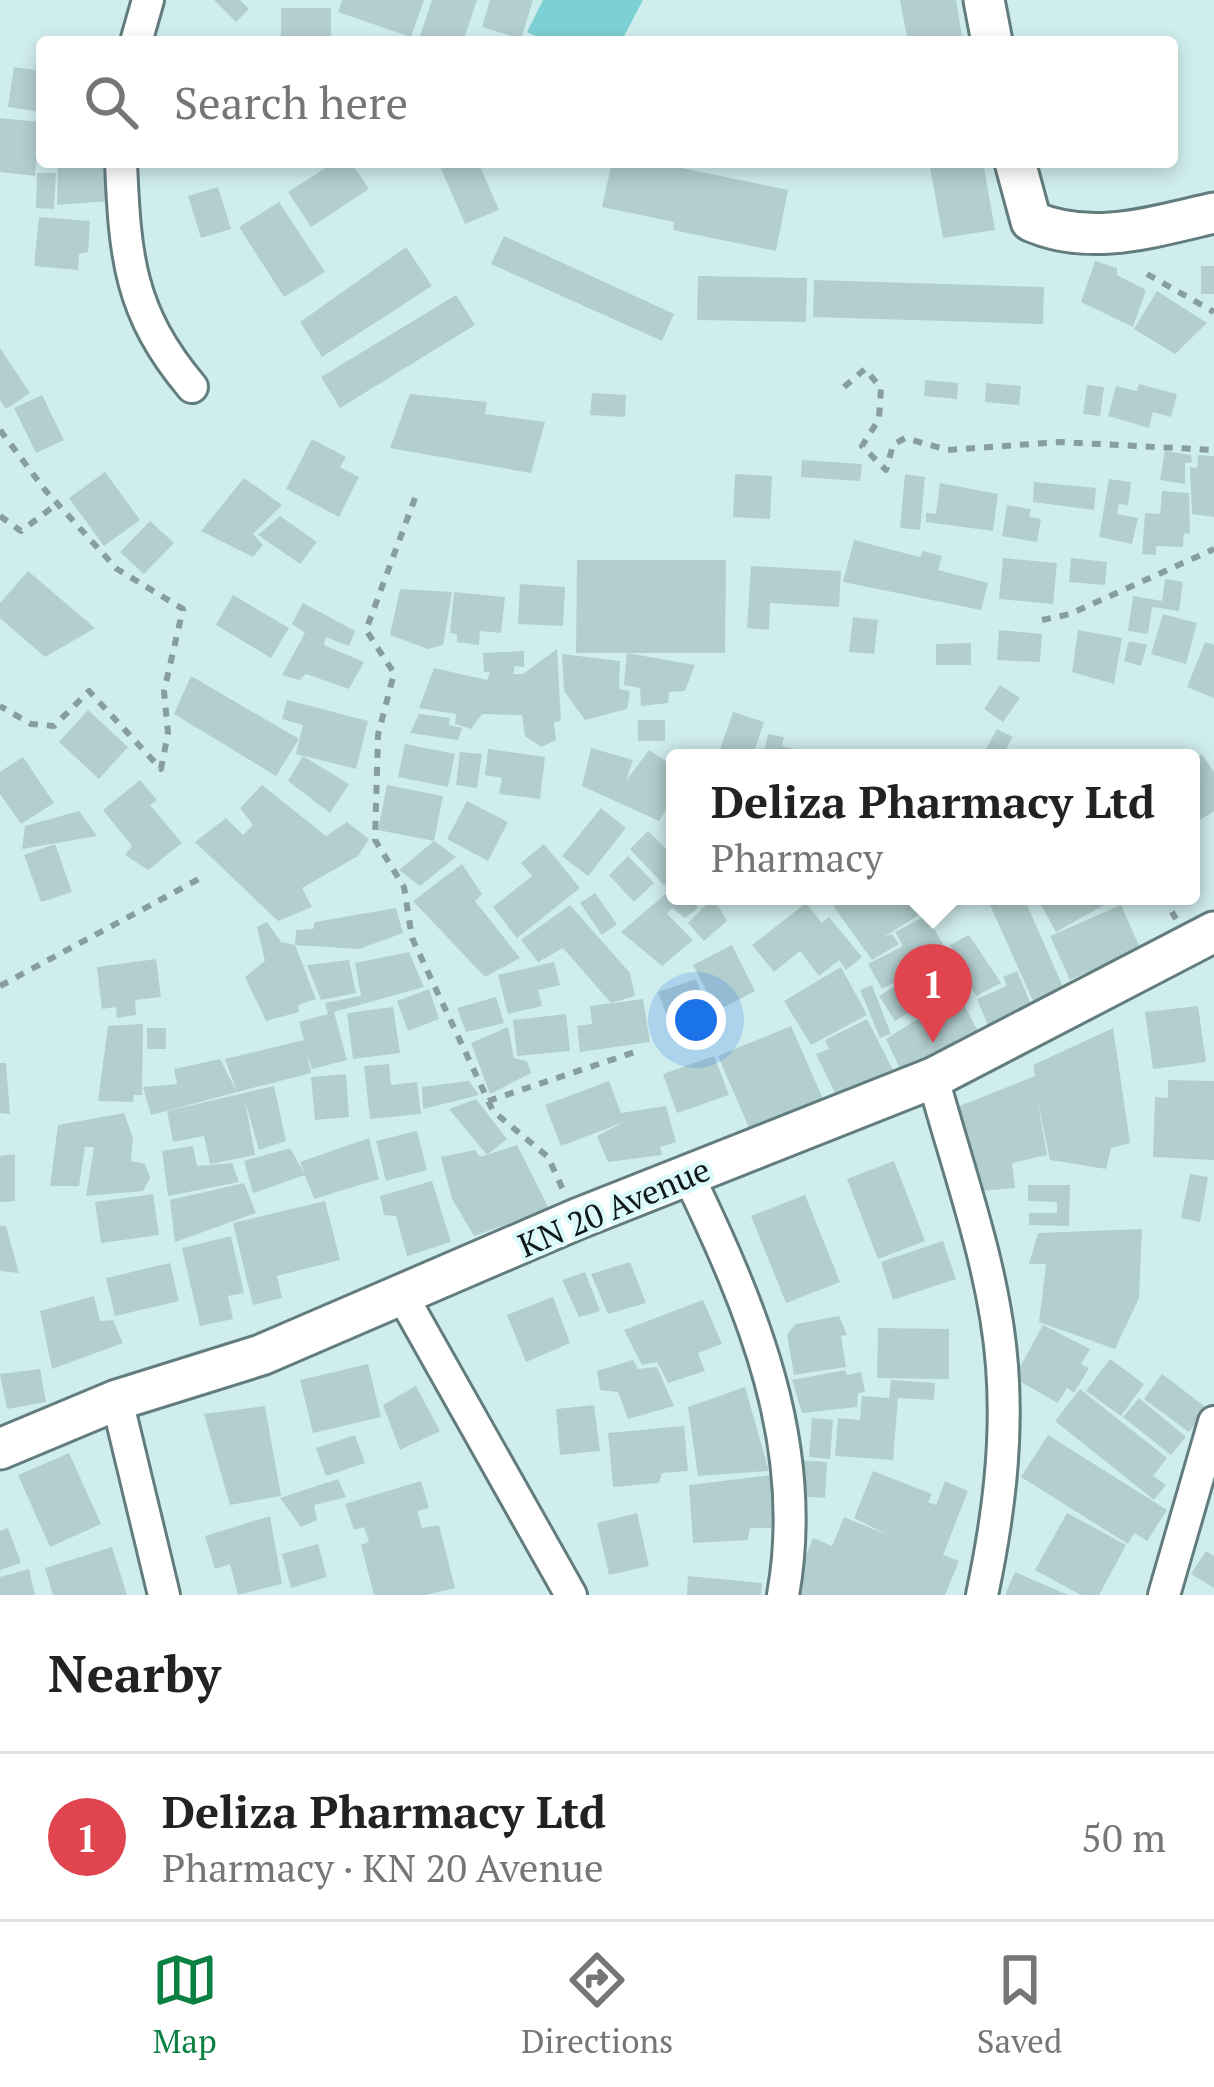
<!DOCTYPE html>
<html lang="en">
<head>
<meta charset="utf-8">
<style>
  :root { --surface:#fff; --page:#f6f6f6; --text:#222; --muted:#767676; --line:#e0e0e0; --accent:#0b8043 }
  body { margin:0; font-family:"PT Serif",serif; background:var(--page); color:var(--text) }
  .you { position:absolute; left:696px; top:1020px; width:42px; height:42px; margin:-30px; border:9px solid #fff; border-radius:50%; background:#1a73e8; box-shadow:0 0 0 18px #1a73e833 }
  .badge { display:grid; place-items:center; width:78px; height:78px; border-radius:50%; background:var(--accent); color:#fff; font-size:39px; font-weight:700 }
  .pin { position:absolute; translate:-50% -99px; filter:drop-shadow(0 3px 6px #0008) }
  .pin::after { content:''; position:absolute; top:63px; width:42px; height:36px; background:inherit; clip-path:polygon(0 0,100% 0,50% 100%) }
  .popup { position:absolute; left:666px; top:749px; width:534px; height:156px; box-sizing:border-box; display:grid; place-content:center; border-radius:12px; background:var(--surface); filter:drop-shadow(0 3px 9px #0005); font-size:39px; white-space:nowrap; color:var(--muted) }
  .popup b { font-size:45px; color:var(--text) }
  .popup::after { content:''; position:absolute; left:50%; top:100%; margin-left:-24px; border:24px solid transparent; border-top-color:var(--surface) }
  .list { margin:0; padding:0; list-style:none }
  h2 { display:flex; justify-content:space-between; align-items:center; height:156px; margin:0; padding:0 48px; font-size:51px }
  h2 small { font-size:39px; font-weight:400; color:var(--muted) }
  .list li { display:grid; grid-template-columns:78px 1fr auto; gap:36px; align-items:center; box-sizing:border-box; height:168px; padding:0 48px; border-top:3px solid var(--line) }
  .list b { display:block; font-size:45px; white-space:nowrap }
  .list p { margin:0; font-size:39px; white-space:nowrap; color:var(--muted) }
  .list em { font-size:39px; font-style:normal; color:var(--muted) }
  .icon { flex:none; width:66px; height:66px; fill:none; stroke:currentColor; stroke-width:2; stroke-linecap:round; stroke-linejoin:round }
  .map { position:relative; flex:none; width:1214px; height:1595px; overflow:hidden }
  .search { position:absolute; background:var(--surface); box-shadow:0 6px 18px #0003; left:36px; right:36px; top:36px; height:132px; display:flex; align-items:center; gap:30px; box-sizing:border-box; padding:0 42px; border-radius:12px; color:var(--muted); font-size:45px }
  .sheet { height:324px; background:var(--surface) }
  nav { display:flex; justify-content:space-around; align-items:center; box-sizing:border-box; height:168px; border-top:3px solid var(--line); background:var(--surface); font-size:33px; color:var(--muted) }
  nav a { display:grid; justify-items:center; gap:6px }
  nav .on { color:var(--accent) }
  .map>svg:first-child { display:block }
</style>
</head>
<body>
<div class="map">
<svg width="1214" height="1595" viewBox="0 0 1214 1595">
  <rect width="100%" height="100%" fill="#d0edee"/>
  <path fill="#7dd1d5" d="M543 0H643L621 42H548L527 32Z"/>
  <path fill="#b3cecf" d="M214 0H240L249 9 236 22Z
    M342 0H424L411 37 338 12Z
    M432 0H477L463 42H418Z
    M490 0H533L521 39 482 27Z
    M900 0H956L963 42H908Z
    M281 8H331V42H281Z
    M14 67 42 71V112L8 107Z
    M0 118 40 122 35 176 0 172Z
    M58 162H110V201L57 205Z
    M335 162H351L369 189 311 227 288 192Z
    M438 162H478L499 210 465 224Z
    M612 162H653L788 190 776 251 673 230 674 222 602 207Z
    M929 162H983L995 230 943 238Z
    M37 173H56L54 209 36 208Z
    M218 187 231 229 201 238 188 196Z
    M279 202 325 272 284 297 239 227Z
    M39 217 90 221 88 252 79 254 78 270 34 266Z
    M504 236 674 314 662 341 491 264Z
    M406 247 432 286 322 357 300 322Z
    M1095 261 1117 268V275L1146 290 1133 327 1081 302Z
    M1201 266H1214V294H1201Z
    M698 276 807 278 806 322 697 320Z
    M814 280 1044 287 1043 324 813 317Z
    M1157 291 1207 323 1175 354 1134 329Z
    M456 295 475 325 340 408 321 377Z
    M0 348 30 393 6 409 0 400Z
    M925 380 958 383 957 399 924 396Z
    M986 383 1021 386 1019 405 985 402Z
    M1139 384 1177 394 1171 417 1153 412 1149 428 1108 416 1116 386 1137 391Z
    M1087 385 1104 387 1100 416 1083 414Z
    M592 393 626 395 625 417 590 415Z
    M410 394 487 402 485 414 545 422 531 473 390 448Z
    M42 395 64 440 36 453 14 408Z
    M312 439 346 457 340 467 359 477 339 517 286 489Z
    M1165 451 1191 455 1192 462 1185 463V484L1160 480Z
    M1198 455 1214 456V517L1192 514 1190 467 1197 468Z
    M802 460 862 464 860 481 801 477Z
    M105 472 140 520 104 546 69 498Z
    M735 474 772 476 770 519 733 517Z
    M905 474 925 477 920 530 900 528Z
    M244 478 282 505 253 534 263 545 253 557 201 531Z
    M1109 479 1131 482 1128 505 1119 504 1117 514 1138 518 1132 544 1099 537Z
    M1034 482 1096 488 1094 510 1033 502Z
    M940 483 998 494 993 531 926 522V513L936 514Z
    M1162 491 1189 493 1190 534 1184 533 1183 547 1156 546V555L1142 554 1145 513 1160 514Z
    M1007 505 1031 509 1029 517 1041 519 1037 542 1002 536Z
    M280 516 317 542 300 564 258 535Z
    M150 521 174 543 144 574 120 552Z
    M854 540 920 557 923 551 942 556 938 570 988 583 981 610 843 582Z
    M1003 558 1057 563 1053 604 999 599Z
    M1071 558 1107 562 1105 585 1069 582Z
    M577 560H726L725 653H576Z
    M751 566 841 571 839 607 770 603 769 630 747 628Z
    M28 571 95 628 45 657 0 618V603Z
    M1165 579 1183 582 1179 611 1152 607 1148 634 1128 631 1133 596 1162 601Z
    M520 584 565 587 563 626 518 624Z
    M400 589 452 592 443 645 428 649 390 635Z
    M454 592 505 597 501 633 480 631 479 645 457 642V634L450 633Z
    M233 595 289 628 271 658 216 625Z
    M303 603 355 631 349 646 326 637 324 645 364 662 349 689 306 674 299 680 282 675 305 633 292 624Z
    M1163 614 1197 623 1186 664 1151 654Z
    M853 617 878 620 874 654 849 652Z
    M999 630 1042 634 1040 662 997 660Z
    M1078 630 1122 638 1114 684 1072 672Z
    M1129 641 1147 645 1141 666 1124 661Z
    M1205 642 1214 645V698L1187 687Z
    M971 643V665H936V644Z
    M557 649 561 721 554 722 556 740 541 747 525 736 522 715 482 714 471 729 455 724 456 714 419 708 434 668 487 680 490 672H484L483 653 524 651V667L515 666 513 674H523Z
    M627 653 695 665 685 691 669 692 668 703 641 706 640 688 624 685Z
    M562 654 620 661 619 689 630 691 627 709 585 720 564 691Z
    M191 676 299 739 276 776 174 714Z
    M1000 685 1020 698 1003 722 984 709Z
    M287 700 368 721 356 769 296 754 303 725 282 719Z
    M88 710 128 747 99 779 59 742Z
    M733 712 764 722 752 758H717Z
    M419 714 450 718 449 725 462 728 458 740 410 733Z
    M638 720H665V741H638Z
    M997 729 1013 737 1001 758H981Z
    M768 734 784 737 782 746 828 758H763Z
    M405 744 455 754 448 787 398 777Z
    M591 748 633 760 626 781 649 750 675 767V795L659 821 582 786Z
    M488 749 545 757 540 799 499 794 502 778 485 775Z
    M460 752 482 754 477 788 456 785Z
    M1202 754 1214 772V811L1197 822 1191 813V763Z
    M303 756 349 784 330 813 288 781Z
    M23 757 54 803 21 824 0 794V772Z
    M140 780 157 800 150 805 182 843 148 870 125 855 132 846 103 810Z
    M262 785 326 836 347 822 369 839 358 856 302 888 312 907 278 921 195 842 226 818 243 835 253 825 240 808Z
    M387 785 443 796 434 841 378 830Z
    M467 801 508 822 488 861 447 839Z
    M601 808 626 828 588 876 562 856Z
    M79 811 97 836 22 849 25 826Z
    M648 831 675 858V875L664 885 630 849Z
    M434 841 456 857 420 886 399 870Z
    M55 844 72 892 41 902 24 855Z
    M544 844 580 888 517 938 493 907 532 876 521 863Z
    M628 856 654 883 634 902 609 875Z
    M462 864 482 894 475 901 520 958 485 977 413 901Z
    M675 886V896H700L694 902 698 908 685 918 672 908 667 914 693 940 662 966 621 932Z
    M595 893 617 924 602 935 580 903Z
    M844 896H900L920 914 884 937 892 934 899 944 872 960 834 907Z
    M986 896H1023L1067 996 1037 1010Z
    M1036 896H1120L1056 932Z
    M713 898 727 921 704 941 688 923Z
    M806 903 822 923 829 917 862 957 846 970 839 960 819 976 800 951 774 972 752 945Z
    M570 905 630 973 635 996 611 1003 563 948 538 962 521 940Z
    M1121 905 1140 948 1070 980 1050 936Z
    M396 908 403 933 359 949 295 945 296 930 313 929 315 922Z
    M927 915 948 954 882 989 868 964 903 946 895 932Z
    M267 922 281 942 295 945 316 999 298 1005 299 1012 266 1021 245 977 265 961 257 927Z
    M969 935 1001 983 976 996 971 986 958 993 984 1043 904 1077 886 1039 948 1000 936 1005 919 974 953 955 963 970 950 945Z
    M732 945 755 991 717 1011 693 965Z
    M409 952 424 987 334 1012 347 1060 312 1069 307 1054 311 1073 237 1092 225 1059 304 1040 299 1022 328 1014 325 1003 361 996 355 963Z
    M156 959 161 997 135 1000 136 1015 117 1018 116 1007 102 1009 97 967Z
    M349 960 356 993 321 1000 307 965Z
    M554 962 560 985 538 990 542 1006 508 1014 498 975Z
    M841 967 867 1015 811 1045 784 1001Z
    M1017 971 1033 1009 989 1028 977 999 1007 986 1003 977Z
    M907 978 923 1004 895 1021 879 996Z
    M696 979 715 1031 677 1044 658 992Z
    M872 985 891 1034 880 1038 860 990Z
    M429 989 439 1019 408 1031 397 1001Z
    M496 997 504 1023 466 1032 457 1008Z
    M643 999 650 1042 580 1052 577 1026 592 1024 590 1006Z
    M1198 1006 1206 1062 1153 1069 1145 1012Z
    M393 1007 400 1053 353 1059 347 1013Z
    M566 1014 570 1051 517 1056 513 1020Z
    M867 1019 894 1072 838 1099 816 1054 829 1049 825 1040Z
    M143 1024 142 1095H134L133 1102 98 1101 108 1026Z
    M791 1026 826 1106 753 1137 718 1056Z
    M508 1027 514 1058 527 1061 531 1073 490 1094 471 1043Z
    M147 1028H166V1049H147Z
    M1113 1028 1130 1143 1111 1148 1106 1169 1050 1160 1036 1093 1047 1155 1012 1163 1015 1188 969 1192 952 1109 1035 1076 1033 1065Z
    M714 1056 729 1095 677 1113 663 1074Z
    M220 1059 237 1092 151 1115 143 1087 177 1084 174 1069Z
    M0 1063H6L10 1114 0 1113Z
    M389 1064 391 1085 417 1082 421 1114 370 1119 364 1066Z
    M346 1074 349 1117 315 1120 311 1077Z
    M1168 1080 1214 1081V1160L1153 1157 1155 1097 1168 1098Z
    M469 1081 479 1095 423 1109 422 1087Z
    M609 1081 621 1113 666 1106 676 1142 660 1147 662 1155 608 1162 597 1136 624 1122 561 1146 545 1105Z
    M274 1086 286 1141 259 1150 245 1101 255 1155 210 1164 204 1136 173 1142 167 1111Z
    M476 1099 507 1139 487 1155 449 1109Z
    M124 1113 133 1138 131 1161 145 1164 150 1178 143 1191 86 1196 94 1147H85L79 1186H50L58 1125Z
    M417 1131 427 1170 386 1181 376 1141Z
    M369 1138 379 1179 314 1199 300 1162Z
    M517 1145 549 1209 474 1236 452 1199 441 1157 475 1150 480 1157Z
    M193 1146 197 1166 232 1163 239 1182 168 1196 162 1151Z
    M290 1148 305 1175 253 1193 244 1161Z
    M15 1154V1201L0 1202V1156Z
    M894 1161 925 1241 878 1259 847 1179Z
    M1190 1174 1208 1177 1200 1222 1181 1218Z
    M432 1181 451 1242 407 1256 396 1216 384 1215 380 1196Z
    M244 1183 256 1213 175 1242 170 1200Z
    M1028 1185H1070L1069 1226 1029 1225V1213H1057V1202L1028 1201Z
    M153 1194 159 1235 101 1243 95 1202Z
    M805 1195 840 1282 786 1303 751 1216Z
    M325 1201 340 1260 277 1276 282 1298 253 1305 233 1223Z
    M0 1226H6L19 1273 0 1271Z
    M1142 1229 1139 1298 1115 1349 1039 1322 1046 1264H1029L1038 1233Z
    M231 1236 244 1293 228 1296 233 1319 200 1326 182 1248Z
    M943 1241 956 1279 893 1300 881 1262Z
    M630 1262 646 1303 608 1314 591 1274Z
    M170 1263 179 1301 115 1316 106 1278Z
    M585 1272 600 1311 579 1317 562 1280Z
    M94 1296 100 1321 113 1320 123 1343 52 1369 40 1311Z
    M553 1297 570 1343 526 1362 507 1315Z
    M703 1300 722 1344 698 1353 705 1371 668 1383 657 1362 642 1365 624 1330Z
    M839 1316 847 1335 841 1336 846 1367 794 1375 787 1334 796 1324Z
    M1043 1325 1090 1349 1081 1364 1089 1368 1074 1393 1067 1388 1058 1403 1014 1378Z
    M878 1328 949 1329V1379L877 1378Z
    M1110 1359 1144 1384 1121 1416 1086 1391Z
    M633 1360 638 1369 657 1367 674 1406 628 1419 618 1392 600 1390 597 1371Z
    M368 1364 381 1417 313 1433 300 1380Z
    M40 1369 46 1402 7 1409 0 1374Z
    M845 1370 847 1375 861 1372 865 1392 858 1393 857 1407 802 1413 792 1380Z
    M1162 1374 1207 1408 1189 1432 1144 1399Z
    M891 1380 935 1383 934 1400 898 1398 893 1460 835 1456 838 1418 860 1420 862 1396 889 1398Z
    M416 1386 440 1431 400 1450 383 1405Z
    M745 1387 769 1471 698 1476 688 1407Z
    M1080 1389 1167 1458 1153 1476 1166 1485 1154 1500 1055 1421Z
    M1139 1398 1186 1437 1171 1455 1123 1417Z
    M594 1405 600 1451 560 1455 556 1409Z
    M265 1406 281 1496 230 1505 204 1414Z
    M812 1418 833 1420 830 1459 809 1457Z
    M684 1426 688 1471 662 1473 659 1483 613 1487 608 1433Z
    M355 1435 365 1463 326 1476 316 1448Z
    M1048 1435 1167 1510 1147 1541 1134 1533 1128 1544 1021 1477Z
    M69 1453 101 1524 50 1547 18 1475Z
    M795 1460 827 1462 825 1498 794 1496Z
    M873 1471 932 1494 928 1502 936 1505 945 1481 968 1491 943 1555 959 1561 945 1595H790L813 1538 832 1546 844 1517 890 1536 854 1518Z
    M773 1475 772 1528H750L748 1540 693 1543 689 1485Z
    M338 1479 346 1497 314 1505 317 1520 301 1527 280 1498Z
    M421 1481 429 1508 417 1511 422 1528 439 1525 455 1588 426 1595H374L361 1545 369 1542 364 1527 354 1530 345 1504Z
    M637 1513 649 1566 609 1575 597 1523Z
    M1067 1513 1126 1545 1099 1595H1081L1035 1570Z
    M270 1516 282 1584 238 1595 230 1564 215 1569 205 1536Z
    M8 1528 21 1563 0 1570V1531Z
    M318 1544 327 1577 291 1588 282 1554Z
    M112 1547 127 1595H53L45 1568Z
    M1206 1551 1214 1556V1588L1191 1574Z
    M29 1569 35 1595H0V1577Z
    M1015 1572 1068 1595H1005Z
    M688 1576 762 1583 761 1595H687Z"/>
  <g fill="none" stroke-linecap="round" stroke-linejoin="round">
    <defs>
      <path id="minor" d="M136 42 148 0
        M121 162C125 257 129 312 192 387
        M933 1078C958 1171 995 1269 1002 1366 1008 1443 998 1519 982 1595
        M688 1175C752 1308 810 1445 783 1595
        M403 1297 571 1595
        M117 1400 164 1595
        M1164 1595 1214 1422"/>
      <path id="tertiary" d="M984 0 992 42
        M1015 162 1031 221C1091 247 1152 227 1214 213
        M0 1449 117 1400 261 1355 577 1219 933 1078 1214 932"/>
    </defs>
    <use href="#minor" stroke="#637d7e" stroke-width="36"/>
    <use href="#tertiary" stroke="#637d7e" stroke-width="45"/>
    <path stroke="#879d9e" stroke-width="6" stroke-dasharray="9 9" stroke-linecap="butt" d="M1147 274 1214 312
      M844 387 865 369 881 388 879 419 862 446 886 470 893 445 905 438 948 450 1060 442 1214 450
      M0 430 45 490 117 569 183 609 164 691 168 733 161 769 89 691 54 726 31 724 0 706
      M415 498 366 630 394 673 378 735 375 840 404 887 412 938 493 1111 548 1157 564 1192
      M0 516 21 531 57 504
      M1042 620 1070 614 1214 549
      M1126 896 1129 902 1152 896
      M1163 896 1176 919
      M0 986 199 879
      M488 1101 638 1051"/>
    <use href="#minor" stroke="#fff" stroke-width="30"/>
    <use href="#tertiary" stroke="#fff" stroke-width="39"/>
  </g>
  <g text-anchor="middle" stroke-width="9" stroke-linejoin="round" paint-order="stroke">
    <g font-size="33" fill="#0f191a" stroke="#ddfafb">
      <text transform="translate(614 1207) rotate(-23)" y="12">KN 20 Avenue</text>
    </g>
  </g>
</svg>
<div class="you"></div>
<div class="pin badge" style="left:933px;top:1043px;background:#e0444e">1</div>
<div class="popup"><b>Deliza Pharmacy Ltd</b>Pharmacy</div>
<div class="search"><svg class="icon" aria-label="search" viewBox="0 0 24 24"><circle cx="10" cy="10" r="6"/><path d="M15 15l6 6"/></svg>Search here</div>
</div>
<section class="sheet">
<h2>Nearby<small></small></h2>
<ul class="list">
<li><span class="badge" style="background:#e0444e">1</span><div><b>Deliza Pharmacy Ltd</b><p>Pharmacy · KN 20 Avenue</p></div><em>50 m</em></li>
</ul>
</section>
<nav>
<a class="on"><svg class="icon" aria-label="map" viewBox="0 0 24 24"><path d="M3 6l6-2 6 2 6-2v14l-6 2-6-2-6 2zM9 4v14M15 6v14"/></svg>Map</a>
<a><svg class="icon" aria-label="directions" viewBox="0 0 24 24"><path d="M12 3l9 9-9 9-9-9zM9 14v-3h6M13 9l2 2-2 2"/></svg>Directions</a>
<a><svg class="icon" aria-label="saved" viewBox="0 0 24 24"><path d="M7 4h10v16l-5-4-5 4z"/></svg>Saved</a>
</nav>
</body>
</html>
